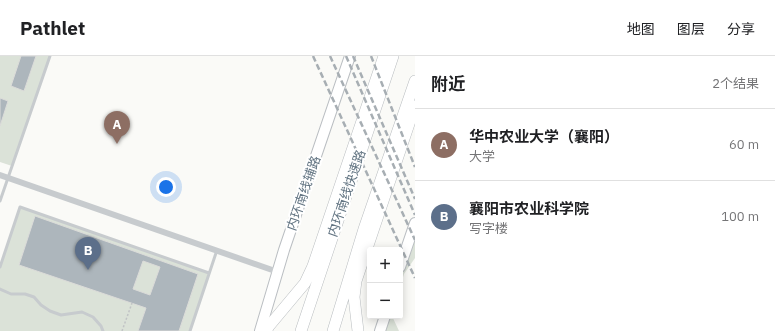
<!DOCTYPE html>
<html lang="zh">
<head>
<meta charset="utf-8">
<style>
  :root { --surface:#fff; --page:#f2f2f2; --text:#202124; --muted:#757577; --line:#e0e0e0; --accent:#d93025 }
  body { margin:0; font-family:"IBM Plex Sans","Noto Sans SC",sans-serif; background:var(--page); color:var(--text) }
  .controls { position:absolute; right:12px; bottom:12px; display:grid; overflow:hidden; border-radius:4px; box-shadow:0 2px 10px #0003 }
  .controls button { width:36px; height:36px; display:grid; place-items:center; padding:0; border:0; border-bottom:1px solid var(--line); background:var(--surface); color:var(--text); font:20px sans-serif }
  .you { position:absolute; left:166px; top:131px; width:14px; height:14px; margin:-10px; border:3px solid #fff; border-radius:50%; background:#1a73e8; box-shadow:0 0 0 6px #1a73e833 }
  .badge { display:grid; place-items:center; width:26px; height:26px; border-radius:50%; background:var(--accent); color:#fff; font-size:13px; font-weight:700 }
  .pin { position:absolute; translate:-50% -33px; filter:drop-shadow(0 1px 2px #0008) }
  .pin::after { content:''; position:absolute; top:21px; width:14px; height:12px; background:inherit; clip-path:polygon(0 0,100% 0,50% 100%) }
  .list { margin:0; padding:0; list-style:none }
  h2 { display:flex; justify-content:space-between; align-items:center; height:52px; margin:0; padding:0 16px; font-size:17px }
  h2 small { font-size:13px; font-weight:400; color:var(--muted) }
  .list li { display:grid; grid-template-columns:26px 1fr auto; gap:12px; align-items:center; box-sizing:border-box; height:72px; padding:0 16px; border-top:1px solid var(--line) }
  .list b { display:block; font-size:15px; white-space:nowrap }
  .list p { margin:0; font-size:13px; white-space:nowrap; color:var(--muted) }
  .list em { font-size:13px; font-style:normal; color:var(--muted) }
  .map { position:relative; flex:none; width:415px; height:275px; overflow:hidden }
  header { display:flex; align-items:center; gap:24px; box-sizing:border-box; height:56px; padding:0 20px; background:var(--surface); border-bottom:1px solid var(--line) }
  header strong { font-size:19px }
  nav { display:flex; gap:22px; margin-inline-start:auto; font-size:14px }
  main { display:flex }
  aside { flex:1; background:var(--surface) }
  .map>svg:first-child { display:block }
</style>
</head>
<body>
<header>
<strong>Pathlet</strong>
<nav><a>地图</a><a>图层</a><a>分享</a></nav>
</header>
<main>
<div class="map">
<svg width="415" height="275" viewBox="0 0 415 275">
  <rect width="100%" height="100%" fill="#fafaf7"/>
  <path fill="#dbe2d8" d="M0 0H50L12 110 0 106Z
    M20 151 209 217 190 275H0V211Z
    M415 176V202L404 218 400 231V218Z
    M387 260H392L399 275H383Z"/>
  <path fill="#adb6bc" stroke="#dbdbd9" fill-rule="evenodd" d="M21 0H36L24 35 11 30Z
    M0 42 8 45 0 70Z
    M35 160 198 218 179 275H138L146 252 19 209ZM143 205 160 211 150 239 133 233Z"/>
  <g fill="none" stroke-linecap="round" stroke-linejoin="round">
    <defs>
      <path id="primary" d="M400 211 415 167
        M260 275 284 194 350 0
        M380 275 385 260"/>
      <path id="highway" d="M266 275 269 270 305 227 313 210 384 0
        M301 275 393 0
        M333 275 364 173 415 25
        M358 275 354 241 356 225 415 50"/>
    </defs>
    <use href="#primary" stroke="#babec2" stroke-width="12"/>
    <use href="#highway" stroke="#b9bdc0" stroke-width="12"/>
    <path stroke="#c0c3c5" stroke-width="1.5" stroke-dasharray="2 2" stroke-linecap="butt" d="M122 275 132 247"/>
    <path stroke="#c7cbce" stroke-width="3" d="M0 145 50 0
      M0 211 20 151 209 217
      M0 233 11 238H25L34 241 41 249 50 255 61 259 82 256 93 261 101 270 103 275
      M190 275 217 194"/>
    <path stroke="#c7cbce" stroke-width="6" d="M0 119 278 216"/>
    <use href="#primary" stroke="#fff" stroke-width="10"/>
    <use href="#highway" stroke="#fff" stroke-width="11"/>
    <path stroke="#a7aeb3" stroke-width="2.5" stroke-dasharray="6 3" stroke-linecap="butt" d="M313 0 415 222
      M330 0 415 184
      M346 0 415 159
      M353 0 415 143
      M371 0 415 111"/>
  </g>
  <g text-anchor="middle" stroke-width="4" stroke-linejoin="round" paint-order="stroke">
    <g font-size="13" fill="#637583" stroke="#fff">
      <text transform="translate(303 137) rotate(-71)" y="5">内环南线辅路</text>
      <text transform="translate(346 137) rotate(-71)" y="5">内环南线快速路</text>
    </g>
  </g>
</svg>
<div class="controls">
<button>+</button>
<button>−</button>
</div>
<div class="you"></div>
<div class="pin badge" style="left:117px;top:88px;background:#8d6e63">A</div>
<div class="pin badge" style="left:88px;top:214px;background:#5c6f8a">B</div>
</div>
<aside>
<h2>附近<small>2个结果</small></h2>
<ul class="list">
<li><span class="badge" style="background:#8d6e63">A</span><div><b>华中农业大学（襄阳）</b><p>大学</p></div><em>60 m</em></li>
<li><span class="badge" style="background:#5c6f8a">B</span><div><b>襄阳市农业科学院</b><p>写字楼</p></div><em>100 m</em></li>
</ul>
</aside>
</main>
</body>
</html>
